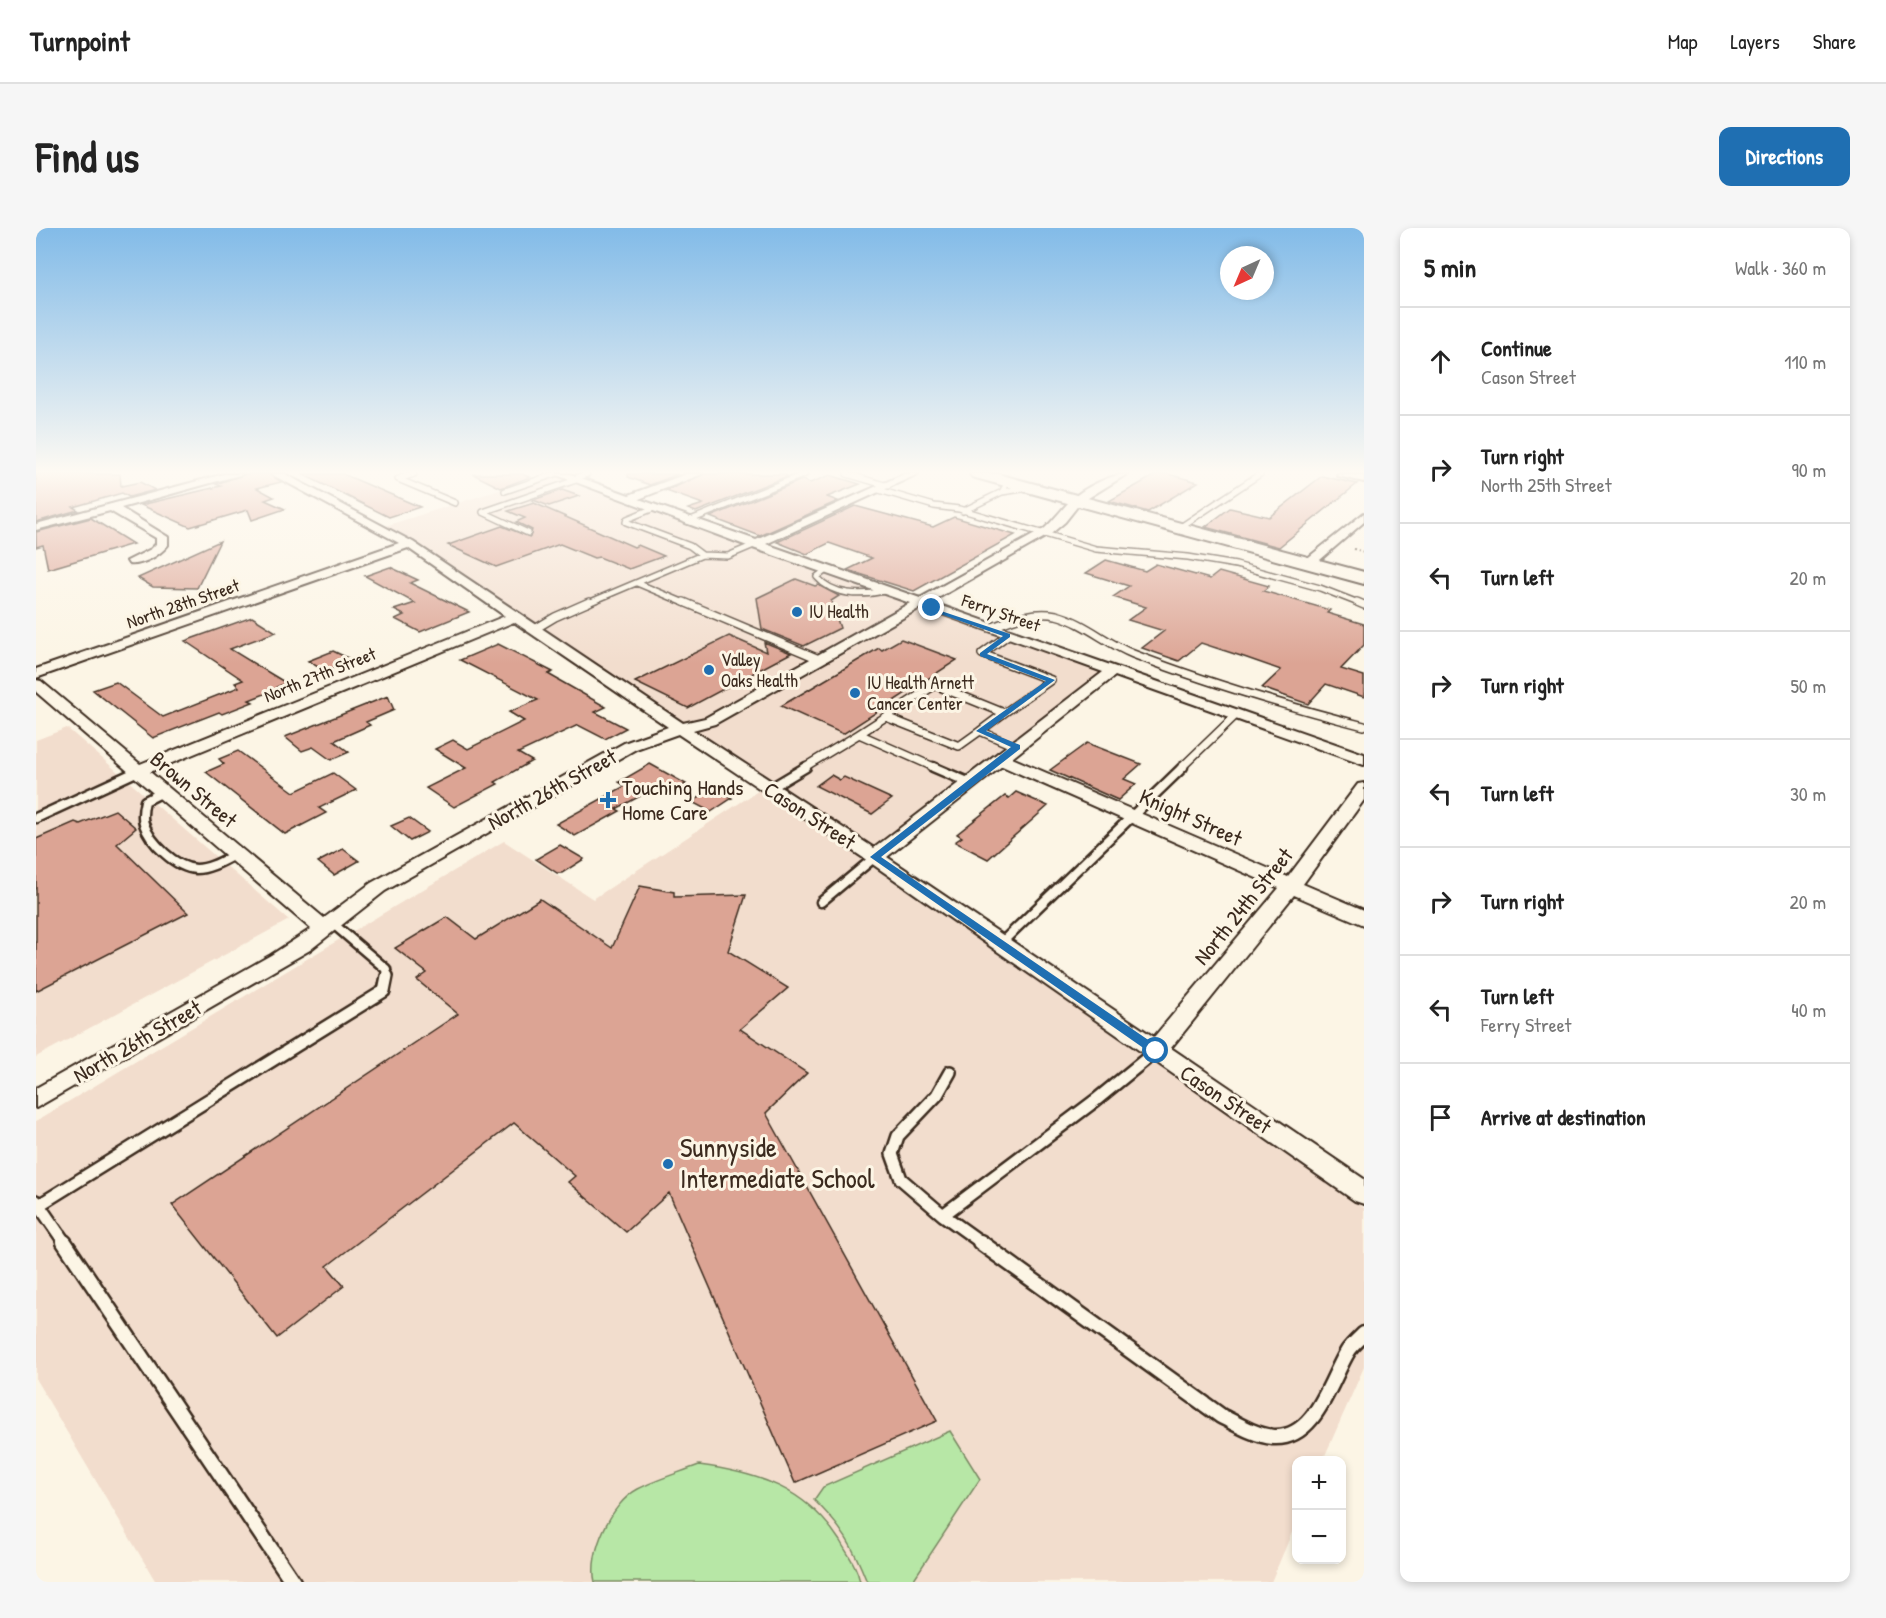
<!DOCTYPE html>
<html lang="en">
<head>
<meta charset="utf-8">
<style>
  :root { --surface:#fff; --page:#f6f6f6; --text:#222; --muted:#767676; --line:#e0e0e0; --accent:#1f6fb2 }
  body { margin:0; font-family:"Patrick Hand",sans-serif; background:var(--page); color:var(--text) }
  .controls { position:absolute; right:18px; bottom:18px; display:grid; overflow:hidden; border-radius:12px; box-shadow:0 3px 9px #0003 }
  .controls button { width:54px; height:54px; display:grid; place-items:center; padding:0; border:0; border-bottom:2px solid var(--line); background:var(--surface); color:var(--text); font:30px sans-serif }
  .compass { position:absolute; left:1184px; top:18px; width:54px; height:54px; border-radius:50%; background:var(--surface); box-shadow:0 3px 9px #0003; rotate:224deg }
  .stop { position:absolute; width:18px; height:18px; margin:-14px; border:4px solid #1f6fb2; border-radius:50%; background:#fff }
  .stop.end { background:#1f6fb2; border-color:#fff; box-shadow:0 2px 6px #0008 }
  .list { margin:0; padding:0; list-style:none }
  h2 { display:flex; justify-content:space-between; align-items:center; height:78px; margin:0; padding:0 24px; font-size:26px }
  h2 small { font-size:20px; font-weight:400; color:var(--muted) }
  .list li { display:grid; grid-template-columns:39px 1fr auto; gap:18px; align-items:center; box-sizing:border-box; height:108px; padding:0 24px; border-top:2px solid var(--line) }
  .list b { display:block; font-size:22px; white-space:nowrap }
  .list p { margin:0; font-size:20px; white-space:nowrap; color:var(--muted) }
  .list em { font-size:20px; font-style:normal; color:var(--muted) }
  .icon { flex:none; width:33px; height:33px; fill:none; stroke:currentColor; stroke-width:2; stroke-linecap:round; stroke-linejoin:round }
  .map { position:relative; flex:none; width:1328px; height:1354px; overflow:hidden; border-radius:12px }
  header { display:flex; align-items:center; gap:36px; box-sizing:border-box; height:84px; padding:0 30px; background:var(--surface); border-bottom:2px solid var(--line) }
  header strong { font-size:28px }
  nav { display:flex; gap:33px; margin-inline-start:auto; font-size:21px }
  .intro { display:flex; align-items:center; justify-content:space-between; box-sizing:border-box; height:144px; padding:0 36px }
  h1 { margin:0; font-size:42px }
  .button { padding:15px 27px; border-radius:12px; background:var(--accent); color:#fff; font-size:21px; font-weight:700 }
  main { display:flex; gap:36px; padding:0 36px }
  aside { flex:1; background:var(--surface); border-radius:12px; box-shadow:0 3px 9px #0003 }
  .map>svg:first-child { display:block }
</style>
</head>
<body>
<header>
<strong>Turnpoint</strong>
<nav><a>Map</a><a>Layers</a><a>Share</a></nav>
</header>
<div class="intro"><h1>Find us</h1><a class="button">Directions</a></div>
<main>
<div class="map">
<svg width="1328" height="1354" viewBox="0 0 1328 1354">
  <rect width="100%" height="100%" fill="#fcf5e5"/>
  <filter id="ink" filterUnits="userSpaceOnUse"><feTurbulence type="fractalNoise" baseFrequency=".0167" numOctaves="2"/><feDisplacementMap in="SourceGraphic" scale="12" xChannelSelector="R" yChannelSelector="G"/><feConvolveMatrix kernelMatrix="1 2 1 2 8 2 1 2 1" color-interpolation-filters="sRGB"/></filter>
  <g filter="url(#ink)">
    <path fill="#f2ddcd" d="M513 246H523L1077 443 839 629 343 300Z
      M31 500 253 692 0 829V512Z
      M725 561 1328 980V1139L1287 1232H1260V1295L1235 1354H120L0 1152V893L468 613 557 671Z"/>
    <path fill="#b7e7a6" stroke="#798862" stroke-width="1.5" d="M914 1203 944 1251 876 1354H831C817 1318 806 1299 778 1272L787 1259Z
      M663 1237C722 1245 770 1260 804 1313 812 1327 821 1338 824 1354H559C552 1325 575 1275 602 1261 621 1251 643 1245 663 1237Z"/>
    <path fill="#dca494" stroke="#3b2a1e" stroke-width="1.5" d="M0 246H84L85 258 104 254 119 262 93 269 86 265 37 279 42 282 0 294Z
      M209 246H233L245 254 221 260 238 269 229 272 249 281 216 292 212 282 154 299 105 277 185 258 180 256Z
      M266 246H307L384 279 353 289Z
      M437 246H486L494 249 465 260Z
      M592 246H642L614 257 592 249Z
      M668 246H748L752 248 660 284 652 281 667 276 630 263Z
      M1121 246H1132L1162 254 1112 284 1073 273Z
      M794 247 824 256 791 269 802 273 724 308 674 289 766 252 774 255Z
      M1286 248 1321 256 1243 319 1169 299 1194 280 1233 289Z
      M526 262 543 268 513 278 497 272Z
      M498 275 598 319 602 317 628 328 593 341 563 329 558 330 524 316 460 339 412 317 466 298 494 309 496 302 480 294 489 290 472 283Z
      M819 278 897 299 918 289 979 307 878 363 811 342 836 330 793 315 771 326 741 314Z
      M55 290 97 316 12 341 7 317 0 319V304Z
      M184 313 161 360 117 359 102 350Z
      M1070 332 1109 343 1120 336 1174 351 1183 344 1233 358 1227 363 1294 382 1291 385 1328 396V417L1305 441 1328 448V469L1290 456 1272 476 1226 460 1245 442 1208 429 1165 415 1143 433 1106 420 1128 403 1092 392 1110 379 1077 369 1093 358 1050 345Z
      M354 339 382 352 374 355 433 384 384 404 359 391 368 387 358 382 379 375 329 348Z
      M760 351 779 358 782 357 803 368 795 373 804 400 768 418 726 401 721 370Z
      M216 389 240 404 194 421 250 455 241 459 244 460 213 472 217 474 186 486 183 484 117 510 57 462 80 454 127 489 203 459 199 455 207 452 149 413Z
      M693 408 730 424 728 414 755 425 652 480 599 454Z
      M865 411 921 432 807 506 745 478 843 420 846 422Z
      M462 416 517 444 512 446 570 479 559 484 590 500 569 511 542 497 482 525 496 533 459 554 462 556 418 579 390 560 430 540 399 521 417 512 432 521 488 493 473 484 502 472 424 432Z
      M297 423 316 432 290 444 272 433Z
      M352 468 358 482 330 494 334 497 298 513 313 524 295 532 277 519 266 523 249 509Z
      M1051 515 1105 536 1088 551 1100 556 1082 572 1014 542Z
      M202 523 258 564 297 545 320 562 283 580 290 585 249 606 170 544 188 536 183 531Z
      M614 536 650 556 630 568 617 561 580 581 584 583 539 608 520 596 589 558 583 554Z
      M795 547 804 552 808 549 856 571 836 586 780 558Z
      M677 561 696 570 675 584 656 574Z
      M980 564 1012 578 952 631 919 614 926 609 921 606 969 568 973 570Z
      M79 582 100 600 81 616 152 685 0 763V611L39 594 44 596Z
      M373 590 392 604 374 613 355 598Z
      M524 617 548 631 526 645H521L500 631Z
      M307 621 323 633 298 647 282 634Z
      M604 658 638 664V669L710 667 692 723 752 760 704 801 771 845 730 885 901 1193 759 1255 633 965 590 1004 532 954 539 948 478 895 291 1038 308 1058 241 1110 136 977 422 786 381 752 391 745 359 720 411 689 440 711 504 671 576 720Z"/>
    <g fill="none" stroke-linecap="round" stroke-linejoin="round">
      <defs>
        <path id="lane-far4" d="M378 246 362 251 419 275
          M811 246 852 258
          M537 251 551 246
          M969 259 966 264 993 260
          M843 262 898 278 923 281 1060 321 1152 329 1200 337 1284 360 1325 376
          M469 263 519 246
          M618 280 591 291 590 294 654 318 666 327
          M927 283 966 264
          M652 293 769 246
          M1143 300 1224 246
          M492 305 447 284 540 252
          M790 342 781 349C797 368 825 368 848 363
          M601 355 651 376
          M550 376 666 327 692 328 718 317"/>
        <path id="lane-far3" d="M648 374 783 431
          M1321 374 1328 377
          M954 400C975 392 997 382 1020 387 1048 394 1070 415 1097 426 1172 455 1250 478 1328 498
          M499 401 519 389 553 374
          M968 485 1015 452 946 426 972 407
          M850 489 923 518 944 503
          M767 540 823 506
          M900 540 823 506 899 457 968 485 944 503 981 519
          M1145 540 1200 487"/>
        <path id="lane-far2" d="M897 539 934 555
          M733 561 770 539
          M127 564 109 573C107 581 106 589 108 596 114 615 140 640 160 641 174 641 188 632 200 626
          M0 590 102 543
          M785 674 839 629
          M295 694 350 741 351 749
          M964 716 1147 539"/>
        <path id="lane-far1" d="M914 844 901 867 862 908 856 926 865 951 907 987 946 1015
          M0 973 29 1015
          M3 977 348 763 351 748
          M907 987 1060 872 1120 823"/>
        <path id="lane" d="M28 1014 257 1354
          M944 1014 1185 1188C1201 1196 1218 1207 1237 1209 1280 1212 1294 1152 1312 1123 1316 1117 1323 1111 1328 1106"/>
        <path id="street" d="M188 246H207L85 280 132 309V317C124 327 106 338 93 336L91 333 115 321 120 316V310L74 283 0 302V296Z
          M235 246H249L377 314 647 495 669 490 874 375 714 319 518 246H534L593 267 650 246H666L603 271 720 312 868 246H882L730 316 884 370 1008 301C1018 292 1025 282 1035 272 1046 261 1075 246 1091 246L1044 275 1029 294 1016 305 895 374 1328 526V537L1079 448 976 530 1252 649 1322 556 1328 555V572L1267 656 1328 682V697L1258 667 1135 820 1328 951V976L1319 973 832 633 642 506 600 521 349 663 274 722 0 880V860L235 727 275 701 0 464V452L5 453 104 536 469 388 372 320 0 450V441L363 315ZM886 379 1067 444 838 620 657 502 679 496ZM478 394 632 499 588 515 335 655 288 690 114 544ZM966 538 1243 660 1118 809 851 629Z
          M1301 246 1328 248V254L1302 248Z
          M1328 285V294L1277 338H1269V332Z"/>
        <path id="primary" d="M934 246H962L1328 344V356L936 249Z"/>
      </defs>
      <use href="#lane-far4" stroke="#3b2a1e" stroke-width="8"/>
      <use href="#lane-far3" stroke="#3b2a1e" stroke-width="10"/>
      <use href="#lane-far2" stroke="#3b2a1e" stroke-width="13"/>
      <use href="#lane-far1" stroke="#3b2a1e" stroke-width="16"/>
      <use href="#lane" stroke="#3b2a1e" stroke-width="19"/>
      <use href="#street" stroke="#3b2a1e" stroke-width="4"/>
      <use href="#primary" stroke="#3b2a1e" stroke-width="4"/>
      <path stroke="#3b2a1e" stroke-width="2" stroke-dasharray="1 3" stroke-linecap="butt" d="M1318 321 1328 324"/>
      <use href="#lane-far4" stroke="#fcf5e5" stroke-width="5"/>
      <use href="#lane-far3" stroke="#fcf5e5" stroke-width="7"/>
      <use href="#lane-far2" stroke="#fcf5e5" stroke-width="8"/>
      <use href="#lane-far1" stroke="#fcf5e5" stroke-width="11"/>
      <use href="#lane" stroke="#fcf5e5" stroke-width="14"/>
      <use href="#street" fill="#fcf5e5" fill-rule="evenodd"/>
      <use href="#primary" fill="#fcf5e5" fill-rule="evenodd"/>
    </g>
  </g>
  <linearGradient id="sky" x2="0" y2="1"><stop stop-color="#82bbe8"/><stop offset="0.56" stop-color="#fefaf3"/><stop offset="1" stop-color="#fefaf3" stop-opacity="0"/></linearGradient>
  <rect width="1328" height="436" fill="url(#sky)"/>
  <path fill="#1f6fb2" d="M893 379 974 406V409L951 426 1019 452 950 503 984 517V521L845 629 1124 820V826H1116L834 629 975 519 940 503 1010 453 944 428V425L967 408 893 382Z"/>
  <g fill="#1f6fb2" stroke="#fcf5e5" stroke-width="2">
    <circle cx="761" cy="384" r="6"/>
    <circle cx="673" cy="442" r="6"/>
    <circle cx="819" cy="465" r="6"/>
    <path d="M569 563h6v6h6v6h-6v6h-6v-6h-6v-6h6z"/>
    <circle cx="632" cy="936" r="6"/>
  </g>
  <g text-anchor="middle" stroke-width="6" stroke-linejoin="round" paint-order="stroke">
    <g font-size="18" fill="#3b2a1e" stroke="#fcf5e5">
      <text transform="translate(147 376) rotate(-19)" y="6">North 28th Street</text>
      <text transform="translate(965 385) rotate(19)" y="6">Ferry Street</text>
      <text transform="translate(284 447) rotate(-22)" y="6">North 27th Street</text>
    </g>
    <g font-size="18" fill="#3b2a1e" stroke="#fcf5e5" text-anchor="start">
      <text x="773" y="390">IU Health</text>
      <text x="685" y="438">Valley<tspan x="685" dy="21">Oaks Health</tspan></text>
      <text x="831" y="461">IU Health Arnett<tspan x="831" dy="21">Cancer Center</tspan></text>
    </g>
    <g font-size="22" fill="#3b2a1e" stroke="#fcf5e5" text-anchor="start">
      <text x="586" y="567">Touching Hands<tspan x="586" dy="25">Home Care</tspan></text>
    </g>
    <g font-size="22" fill="#3b2a1e" stroke="#fcf5e5">
      <text transform="translate(158 561) rotate(40)" y="8">Brown Street</text>
      <text transform="translate(516 561) rotate(-29)" y="8">North 26th Street</text>
      <text transform="translate(774 587) rotate(33)" y="8">Cason Street</text>
      <text transform="translate(1155 589) rotate(24)" y="8">Knight Street</text>
      <text transform="translate(1207 678) rotate(-51)" y="8">North 24th Street</text>
      <text transform="translate(101 813) rotate(-30)" y="8">North 26th Street</text>
      <text transform="translate(1190 871) rotate(34)" y="8">Cason Street</text>
    </g>
    <g font-size="27" fill="#3b2a1e" stroke="#fcf5e5" text-anchor="start">
      <text x="644" y="929">Sunnyside<tspan x="644" dy="31">Intermediate School</tspan></text>
    </g>
  </g>
</svg>
<div class="controls">
<button>+</button>
<button>−</button>
</div>
<svg class="compass" viewBox="-18 -18 36 36"><path d="M0-13l5 13h-10z" fill="#e53935"/><path d="M0 13l5-13h-10z" fill="#767676"/></svg>
<div class="stop" style="left:1120px;top:823px"></div>
<div class="stop end" style="left:896px;top:380px"></div>
</div>
<aside>
<h2>5 min<small>Walk · 360 m</small></h2>
<ul class="list">
<li><svg class="icon" aria-label="ahead" viewBox="0 0 24 24"><path d="M12 20V5M6 11l6-6 6 6"/></svg><div><b>Continue</b><p>Cason Street</p></div><em>110 m</em></li>
<li><svg class="icon" aria-label="right" viewBox="0 0 24 24"><path d="M7 20v-9h11M14 6l5 5-5 5"/></svg><div><b>Turn right</b><p>North 25th Street</p></div><em>90 m</em></li>
<li><svg class="icon" aria-label="left" viewBox="0 0 24 24"><path d="M17 20v-9H6M10 6l-5 5 5 5"/></svg><div><b>Turn left</b></div><em>20 m</em></li>
<li><svg class="icon" aria-label="right" viewBox="0 0 24 24"><path d="M7 20v-9h11M14 6l5 5-5 5"/></svg><div><b>Turn right</b></div><em>50 m</em></li>
<li><svg class="icon" aria-label="left" viewBox="0 0 24 24"><path d="M17 20v-9H6M10 6l-5 5 5 5"/></svg><div><b>Turn left</b></div><em>30 m</em></li>
<li><svg class="icon" aria-label="right" viewBox="0 0 24 24"><path d="M7 20v-9h11M14 6l5 5-5 5"/></svg><div><b>Turn right</b></div><em>20 m</em></li>
<li><svg class="icon" aria-label="left" viewBox="0 0 24 24"><path d="M17 20v-9H6M10 6l-5 5 5 5"/></svg><div><b>Turn left</b><p>Ferry Street</p></div><em>40 m</em></li>
<li><svg class="icon" aria-label="arrive" viewBox="0 0 24 24"><path d="M6 21V4h12l-3 4 3 4H6"/></svg><div><b>Arrive at destination</b></div></li>
</ul>
</aside>
</main>
</body>
</html>
